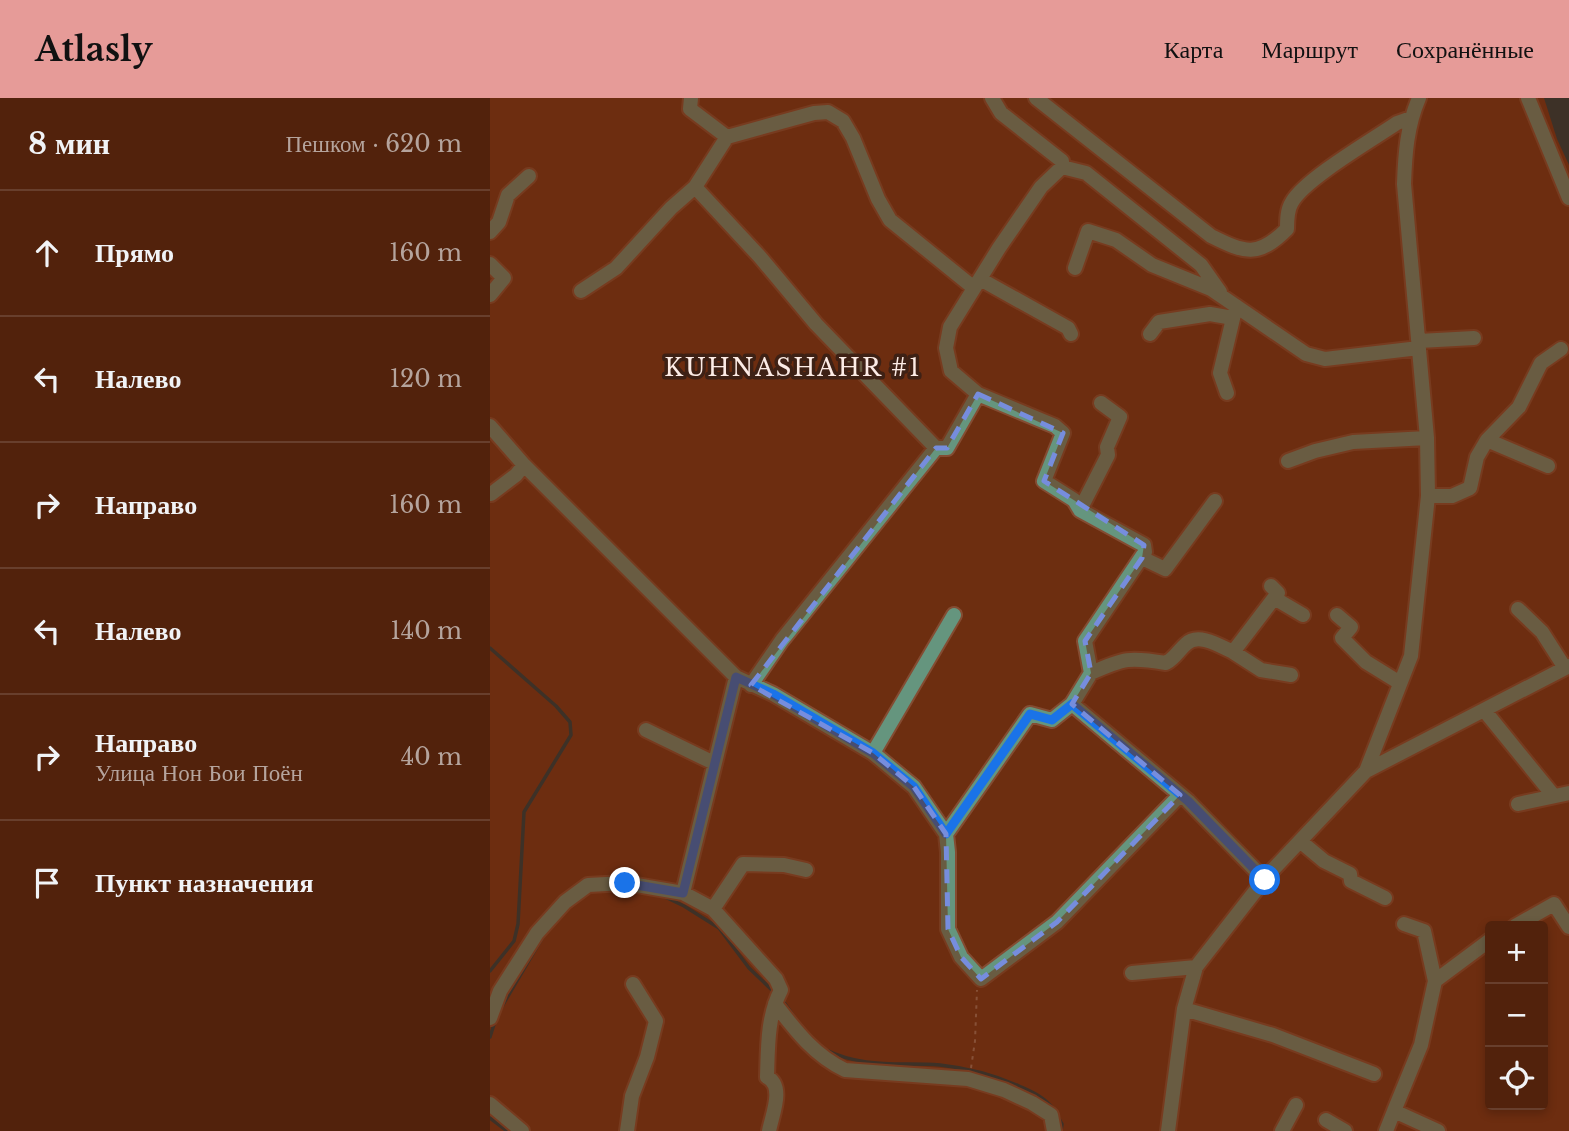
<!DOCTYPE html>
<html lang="ru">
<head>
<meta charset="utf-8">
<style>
  :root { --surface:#52220c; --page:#5c2f1a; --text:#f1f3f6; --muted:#b5a49d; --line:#683f2d; --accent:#e69b98 }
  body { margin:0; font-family:"Libre Baskerville",serif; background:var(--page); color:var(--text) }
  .controls { position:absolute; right:21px; bottom:21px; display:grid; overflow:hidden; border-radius:7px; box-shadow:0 4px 10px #0003 }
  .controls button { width:63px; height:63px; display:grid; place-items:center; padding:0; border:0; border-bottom:2px solid var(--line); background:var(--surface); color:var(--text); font:35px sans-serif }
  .stop { position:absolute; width:21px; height:21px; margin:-16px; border:5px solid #1a73e8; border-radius:50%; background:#fff }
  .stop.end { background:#1a73e8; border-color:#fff; box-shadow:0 2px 7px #0008 }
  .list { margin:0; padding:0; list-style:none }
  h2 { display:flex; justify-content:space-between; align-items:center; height:91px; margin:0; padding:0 28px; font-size:30px }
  h2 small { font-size:23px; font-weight:400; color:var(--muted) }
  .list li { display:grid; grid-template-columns:46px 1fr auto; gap:21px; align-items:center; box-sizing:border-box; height:126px; padding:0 28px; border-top:2px solid var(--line) }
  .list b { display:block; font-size:26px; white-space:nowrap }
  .list p { margin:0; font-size:23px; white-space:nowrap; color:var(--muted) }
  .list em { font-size:23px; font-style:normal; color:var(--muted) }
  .icon { flex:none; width:38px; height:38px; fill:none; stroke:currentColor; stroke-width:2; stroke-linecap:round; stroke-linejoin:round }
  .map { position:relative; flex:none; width:1079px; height:1033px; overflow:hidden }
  header { display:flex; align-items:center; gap:42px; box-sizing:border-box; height:98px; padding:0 35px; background:var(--accent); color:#111 }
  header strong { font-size:33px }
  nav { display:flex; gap:38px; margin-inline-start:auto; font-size:24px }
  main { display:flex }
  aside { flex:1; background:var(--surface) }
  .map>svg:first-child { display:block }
</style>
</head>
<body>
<header>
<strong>Atlasly</strong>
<nav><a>Карта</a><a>Маршрут</a><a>Сохранённые</a></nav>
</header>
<main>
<aside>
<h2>8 мин<small>Пешком · 620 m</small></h2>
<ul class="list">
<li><svg class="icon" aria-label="ahead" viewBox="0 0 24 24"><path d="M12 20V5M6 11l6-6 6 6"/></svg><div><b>Прямо</b></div><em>160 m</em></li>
<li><svg class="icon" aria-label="left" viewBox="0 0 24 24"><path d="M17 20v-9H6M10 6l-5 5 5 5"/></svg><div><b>Налево</b></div><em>120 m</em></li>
<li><svg class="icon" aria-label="right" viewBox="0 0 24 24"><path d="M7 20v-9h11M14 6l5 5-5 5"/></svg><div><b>Направо</b></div><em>160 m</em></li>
<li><svg class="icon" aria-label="left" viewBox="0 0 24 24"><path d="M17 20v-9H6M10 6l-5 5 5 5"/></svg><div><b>Налево</b></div><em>140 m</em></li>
<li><svg class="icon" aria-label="right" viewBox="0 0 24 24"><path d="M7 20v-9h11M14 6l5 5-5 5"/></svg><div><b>Направо</b><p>Улица Нон Бои Поён</p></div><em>40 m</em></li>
<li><svg class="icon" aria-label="arrive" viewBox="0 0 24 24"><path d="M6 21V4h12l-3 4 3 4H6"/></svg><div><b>Пункт назначения</b></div></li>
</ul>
</aside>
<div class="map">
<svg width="1079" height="1033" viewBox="0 0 1079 1033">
  <rect width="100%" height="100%" fill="#6d2e10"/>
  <path fill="#033544" d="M1054 0H1079V67L1067 41Z"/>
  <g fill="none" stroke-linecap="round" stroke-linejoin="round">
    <path stroke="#033544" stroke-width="3.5" d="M0 550 66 608 80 624 81 637 34 714 28 826 24 843 0 873
      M171 797 194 808 229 830 259 870 285 895
      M291 900 307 923
      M11 910 55 835
      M0 939 5 923
      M334 951C374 971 408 964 450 967 477 970 504 977 529 988 542 994 555 999 564 1012
      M568 1019 572 1026 571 1033
      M0 1020 17 1033"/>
    <defs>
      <path id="minor" d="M201 0 200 11 237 39
        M546 0 721 138C755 155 768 160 797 131 797 122 797 112 802 104 815 81 882 42 907 25L921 20
        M1038 0 1079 100
        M572 69 596 75 711 167 730 194
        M205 89 270 159 326 226 446 350
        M0 134 9 124 18 97 39 78
        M0 166 14 180 0 197
        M585 170 598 133 626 142 662 167 721 191 816 256 835 261 929 250
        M490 181 578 230 581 236
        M91 193 126 170 181 110 205 89 237 39 324 15 338 14 353 23 363 40 388 101 400 122 484 190
        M660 236 669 224 720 216 743 220
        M929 243 984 240
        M737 295 730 275 746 208
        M0 328 34 367 246 579 283 596 383 655 424 689 456 736 458 754V831L471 859 491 881 567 824 690 697
        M997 342 1058 368
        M798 363 825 353 863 344 937 340
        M1 396 26 377 34 367
        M938 398H962L980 390 987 359 997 342 1029 309 1051 265 1071 251
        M590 412 618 357 617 349 630 319 611 305
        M652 460 675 471 725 403
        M784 500 813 517
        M1028 511 1052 534 1075 570
        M847 517 861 529 852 540 876 564 910 585
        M743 554 771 572 801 577
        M601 575C634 560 640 559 676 565 685 560 688 553 696 546 708 534 730 548 743 554L788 495 781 488
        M261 587 292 542 446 350H457L488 296
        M582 606 698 703 775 782
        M994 612 1063 697
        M156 632 224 665
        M383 655 464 517
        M876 673 1079 568
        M1028 706 1079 695
        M456 736 540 616 562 622 582 606 601 575 595 543 655 454 654 447 590 412 584 402 554 383 573 335 565 328 488 296 461 273 456 250 460 229 509 150 551 89 572 69V63L511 15 502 0
        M810 743 834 763 860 776 861 783 895 800
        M193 795 246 579
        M223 811 253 766 294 767 316 772
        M1025 828 1064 806 1079 829
        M642 875 706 869
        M945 883 1000 842
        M285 906C306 933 324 957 355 972L478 981 514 992 542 1005 561 1017 564 1033
        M694 911 783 937 884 976
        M0 920 10 893 47 835 75 804 98 787 135 785 193 795 223 811 286 881 291 892C277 919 278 950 277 979 295 988 282 1017 279 1033
        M0 1006 32 1033
        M904 1013 931 947 945 883 934 833 914 826
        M836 1022 855 1033
        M137 1033 142 998 157 959 166 923 143 886
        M678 1033 694 911 706 869 777 778 876 673 921 558 938 398 937 340 914 86C915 56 917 28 929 0
        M792 1033 806 1007
        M896 1033 904 1013 948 1033"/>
    </defs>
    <use href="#minor" stroke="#844c32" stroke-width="18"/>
    <path stroke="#a77a66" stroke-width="2" stroke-dasharray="3.5 5" stroke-linecap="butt" d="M481 970 485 943 487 892"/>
    <use href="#minor" stroke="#65957e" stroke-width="14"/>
  </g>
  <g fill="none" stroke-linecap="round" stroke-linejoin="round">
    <path stroke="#1a73e8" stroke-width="9" d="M135 785 193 795 246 579 283 596 383 655 424 689 456 736 540 616 562 622 582 606 698 703 775 782"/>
  </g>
  <path d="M0 0H1079V1033H0ZM488 296 573 335 554 383 654 447 652 460 595 543 601 575 582 606 690 697 567 824 491 881 471 859 458 831 456 736 424 689 383 655 261 587 446 350H457Z" fill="#6d2e10" fill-opacity=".55" fill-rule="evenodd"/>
  <path fill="none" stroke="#768ddd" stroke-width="5" stroke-dasharray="14 9" stroke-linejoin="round" d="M488 296 573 335 554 383 654 447 652 460 595 543 601 575 582 606 690 697 567 824 491 881 471 859 458 831 456 736 424 689 383 655 261 587 446 350H457Z"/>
  <g text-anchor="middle" stroke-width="7" stroke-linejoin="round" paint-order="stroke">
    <g font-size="24" letter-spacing="2" fill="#fcebe5" stroke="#3e2115">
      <text x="303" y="278">KUHNASHAHR #1</text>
    </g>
  </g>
</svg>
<div class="controls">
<button>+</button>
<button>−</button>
<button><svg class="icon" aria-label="locate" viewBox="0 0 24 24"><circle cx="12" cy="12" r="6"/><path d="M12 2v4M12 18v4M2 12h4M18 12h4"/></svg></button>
</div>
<div class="stop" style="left:775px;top:782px"></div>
<div class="stop end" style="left:135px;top:785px"></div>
</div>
</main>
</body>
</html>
